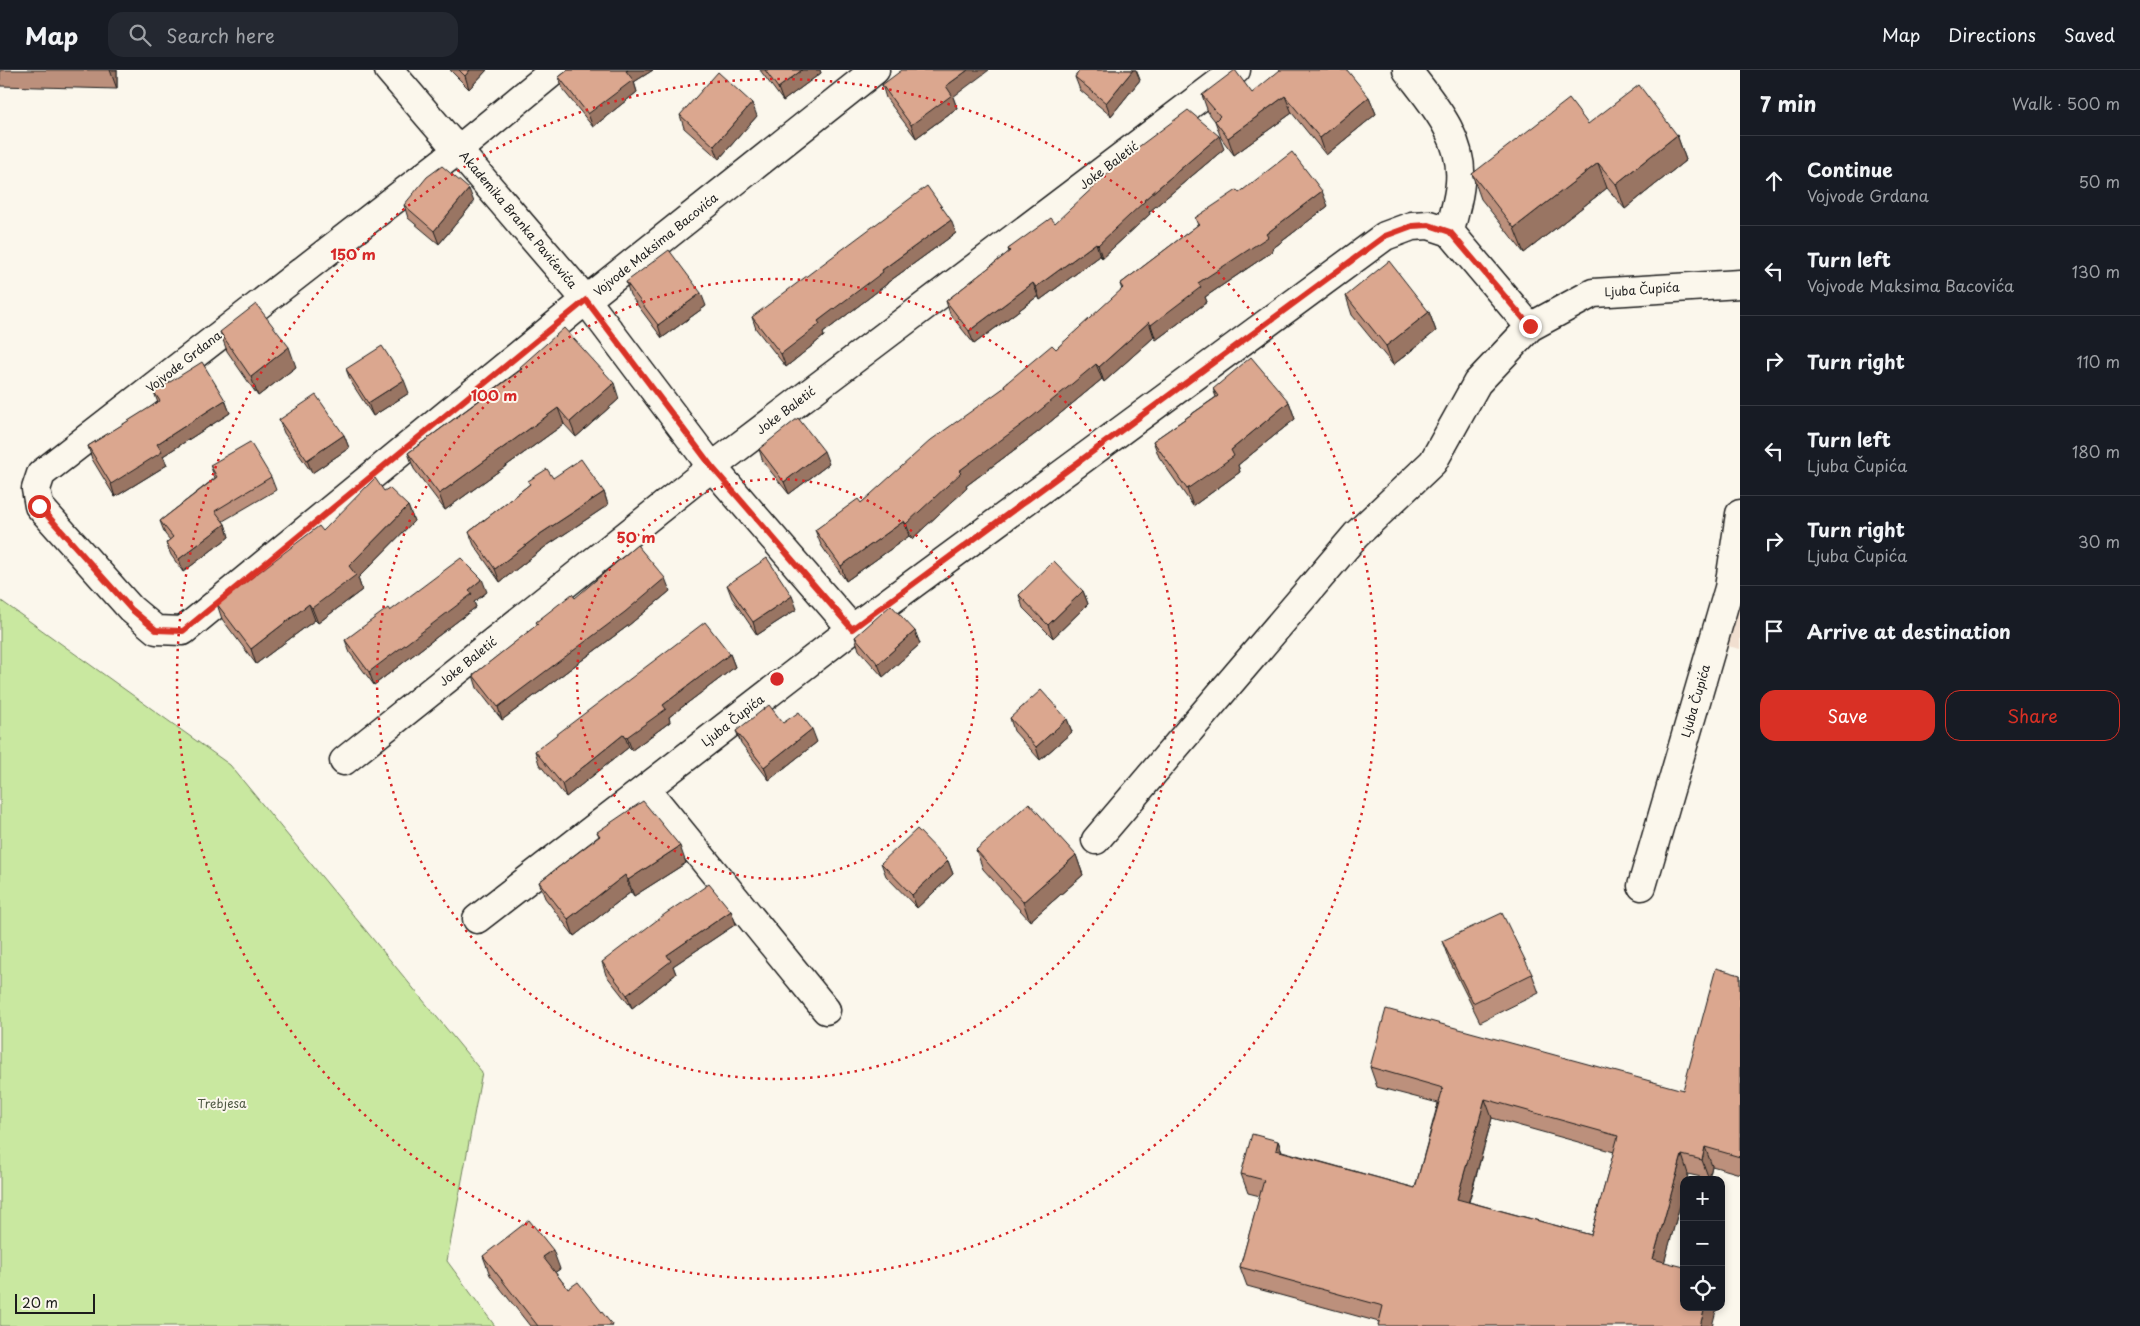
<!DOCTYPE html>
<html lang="en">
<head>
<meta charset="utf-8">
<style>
  :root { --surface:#171b24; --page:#242831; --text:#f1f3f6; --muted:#9ea1a6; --line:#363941; --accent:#d93025 }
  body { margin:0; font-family:"Playpen Sans",sans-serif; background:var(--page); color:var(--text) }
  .controls { position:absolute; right:15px; bottom:15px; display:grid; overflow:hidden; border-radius:10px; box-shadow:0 2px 8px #0003 }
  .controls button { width:45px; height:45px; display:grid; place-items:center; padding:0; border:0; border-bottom:1px solid var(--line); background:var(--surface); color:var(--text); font:25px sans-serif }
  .scale { position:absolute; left:15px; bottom:12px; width:80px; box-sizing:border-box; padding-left:5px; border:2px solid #1c1c1c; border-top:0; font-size:14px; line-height:18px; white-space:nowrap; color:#1c1c1c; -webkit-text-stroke:4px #fbf7ec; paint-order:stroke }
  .stop { position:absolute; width:15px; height:15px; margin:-11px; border:4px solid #d93025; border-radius:50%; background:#fff }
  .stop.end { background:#d93025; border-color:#fff; box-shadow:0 1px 5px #0008 }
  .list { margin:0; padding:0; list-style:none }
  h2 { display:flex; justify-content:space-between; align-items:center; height:65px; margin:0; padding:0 20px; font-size:21px }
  h2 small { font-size:16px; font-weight:400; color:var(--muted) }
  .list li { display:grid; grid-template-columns:32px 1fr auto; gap:15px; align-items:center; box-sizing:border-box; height:90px; padding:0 20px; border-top:1px solid var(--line) }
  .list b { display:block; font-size:19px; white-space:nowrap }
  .list p { margin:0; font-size:16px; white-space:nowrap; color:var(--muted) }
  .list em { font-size:16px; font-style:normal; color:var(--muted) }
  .actions { display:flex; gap:10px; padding:15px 20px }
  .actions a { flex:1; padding:11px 0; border:1px solid var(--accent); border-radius:15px; text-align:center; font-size:18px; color:var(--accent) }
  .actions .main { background:var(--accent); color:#fff }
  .icon { flex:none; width:28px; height:28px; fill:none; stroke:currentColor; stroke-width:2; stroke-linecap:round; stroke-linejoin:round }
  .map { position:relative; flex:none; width:1740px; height:1256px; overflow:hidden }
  header { display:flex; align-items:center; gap:30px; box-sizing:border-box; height:70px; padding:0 25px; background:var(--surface); border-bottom:1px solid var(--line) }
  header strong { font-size:24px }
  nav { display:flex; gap:28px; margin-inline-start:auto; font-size:18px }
  .search { width:350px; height:45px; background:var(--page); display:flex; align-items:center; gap:12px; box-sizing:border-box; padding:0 18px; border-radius:15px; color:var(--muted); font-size:19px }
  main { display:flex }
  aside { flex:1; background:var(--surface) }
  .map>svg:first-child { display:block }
</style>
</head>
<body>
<header>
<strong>Map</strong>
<div class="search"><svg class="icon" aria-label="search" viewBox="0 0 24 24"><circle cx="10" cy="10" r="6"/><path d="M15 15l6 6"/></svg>Search here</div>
<nav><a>Map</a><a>Directions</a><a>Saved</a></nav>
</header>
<main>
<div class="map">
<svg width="1740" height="1256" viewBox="0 0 1740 1256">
  <rect width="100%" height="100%" fill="#fbf7ec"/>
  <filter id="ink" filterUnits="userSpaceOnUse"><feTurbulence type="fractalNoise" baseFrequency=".02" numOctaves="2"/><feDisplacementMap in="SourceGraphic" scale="10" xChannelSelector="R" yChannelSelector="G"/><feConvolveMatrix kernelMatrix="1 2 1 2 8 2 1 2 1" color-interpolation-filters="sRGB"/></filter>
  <g filter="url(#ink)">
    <path fill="#f1dfd0" d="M1740 523V579L1728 576Z"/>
    <path fill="#c9e8a0" stroke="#72825e" d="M0 530 230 695 482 1002 447 1191 495 1256H0Z"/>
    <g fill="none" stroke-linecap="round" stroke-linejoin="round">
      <defs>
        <path id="minor" d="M389 0 586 230 712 397 852 559
          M555 0 458 80 41 404 36 419 39 436 131 539 156 560 183 561 586 230 875 0
          M1407 0C1432 33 1464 67 1460 113 1459 129 1453 146 1450 162
          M344 691 712 397 1236 0
          M646 719 826 940
          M1096 770 1356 465 1433 392 1477 313 1530 257 1593 223 1740 214
          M1642 816 1729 518 1740 444
          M477 849 852 559 1385 166 1412 156 1429 155 1450 162 1530 257"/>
      </defs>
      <use href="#minor" stroke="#1c1c1c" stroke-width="31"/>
      <use href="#minor" stroke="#fbf7ec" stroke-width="28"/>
    </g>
    <path fill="#bc907b" stroke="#1c1c1c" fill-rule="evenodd" d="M0 0H117V19L0 16Z
      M450 0H487L469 19Z
      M568 0H653L634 12 637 22 593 57 563 20 559 7Z
      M760 0H820L821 3 783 31Z
      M1080 0H1136L1140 10 1111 46 1080 20 1075 7Z
      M882 15 953 27 957 38 916 68 886 28Z
      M1252 23 1369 27 1376 44 1326 85 1292 43 1234 85 1221 68 1215 51 1208 42 1202 25Z
      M680 45 757 46 719 89 684 58Z
      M1588 54 1677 65 1686 90 1625 139 1607 118 1524 183 1481 129 1472 104Z
      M1224 79 1149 142 1150 144 1102 188 1100 186 1040 230 1038 226 974 274 950 244 946 231 1009 182 1008 179 1055 153Z
      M1239 123 1328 136 1272 179 1273 181 1205 227 1207 232 1156 270 1154 267 1104 312 1102 309 1038 362 966 416 967 418 912 469 909 466 846 511 821 475 815 460 861 433 1005 317 1004 315 1056 279 1122 220 1120 214 1198 155 1195 148Z
      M474 132 439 174 408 148 404 135Z
      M956 163 887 213V214L823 263 824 266 786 297 756 259 752 247Z
      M626 212 706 236 662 268 630 225Z
      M1346 226 1429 242 1436 261 1393 295 1352 245Z
      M220 262 296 297 258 326 227 281Z
      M520 297 619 329 576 367 564 354 445 440 414 399 408 383 521 299Z
      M346 299 409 323 373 346 351 312Z
      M1213 319 1289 332 1295 349 1238 395 1240 402 1193 436 1159 387 1153 371 1216 327Z
      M154 322 225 330 230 343 163 386 167 395 115 427 92 389 88 376 158 333Z
      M279 350 344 365 349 378 312 403 284 363Z
      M759 379 829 394 789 424 763 392Z
      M210 395 271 407 276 420 223 451 225 454 229 467 183 502 171 485 166 473 170 470 165 464 160 451 215 408Z
      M553 408 604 422 608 435 545 477 500 512 474 475 469 462 530 414 528 411Z
      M384 421 408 436 414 451 358 508 362 520 318 553 315 550 256 594 222 549 217 534Z
      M727 515 797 539 757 565 732 528Z
      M670 521 629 555 502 650 477 618 473 605 538 555 536 552 575 528Z
      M1083 521 1088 534 1053 568 1023 538 1019 525Z
      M487 522 474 532 476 537 374 615 350 583 345 570 390 541Z
      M915 561 920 574 883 607 859 580 855 567Z
      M730 584 735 597 669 647 670 652 632 680 629 677 566 727 539 694 535 681Z
      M1010 648 1067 649 1072 662 1040 690 1014 661Z
      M783 653 817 672 769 710 741 673 736 661Z
      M597 762 686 793 634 826 631 822 574 866 545 828 539 812 599 766Z
      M976 780 1076 785 1083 805 1030 851 983 799Z
      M948 791 953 804 917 838 886 806 881 793Z
      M731 841 736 854 673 896 676 904 632 938 606 905 602 892Z
      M1442 871 1532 904 1539 923 1480 952 1449 890Z
      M1740 905V1104L1712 1096 1709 1109 1688 1104 1684 1110V1121L1664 1192 1379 1252 1247 1216 1240 1197 1260 1126 1248 1123 1241 1104 1278 1071 1282 1081 1415 1118 1438 1033 1377 1017 1370 997 1683 1020ZM1492 1048 1614 1082 1591 1165 1469 1132Z
      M483 1186 560 1199 555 1202 568 1219 613 1256H530L490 1205Z"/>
    <path fill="#997564" stroke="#1c1c1c" d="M110 0H117V19Z
      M470 0H487L469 19 465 6Z
      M628 0H653L634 12 637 22 593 57 588 44Z
      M802 0H820L821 3 783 31 778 18Z
      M968 0H989L953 27 957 38 916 68 911 55 946 16Z
      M1133 0H1136L1140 10 1111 46 1106 33Z
      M1285 26 1292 43 1234 85 1228 68Z
      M1369 27 1376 44 1326 85 1320 68Z
      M752 33 757 46 719 89 714 76Z
      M1677 65 1686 90 1625 139 1616 114Z
      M1219 66 1224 79 1149 142 1150 144 1102 188 1098 175 1144 130Z
      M1598 93 1607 118 1524 183 1514 158Z
      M469 119 474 132 439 174 434 161Z
      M1322 121 1328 136 1272 179 1273 181 1205 227 1207 232 1156 270 1151 255 1198 213 1266 164Z
      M951 150 956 163 887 213V214L823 263 824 266 786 297 781 284 818 251 882 200Z
      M1096 173 1100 186 1040 230 1036 217Z
      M1033 213 1038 226 974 274 969 261Z
      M701 223 706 236 662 268 658 255Z
      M1429 242 1436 261 1393 295 1386 276Z
      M1149 252 1154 267 1104 312 1099 297Z
      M289 277 296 297 258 326 251 307Z
      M1096 294 1102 309 1038 362 966 416 967 418 912 469 906 454 959 401Z
      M404 310 409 323 373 346 368 333Z
      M614 313 619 329 576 367 570 352Z
      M225 330 230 343 163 386 167 395 115 427 111 414 157 374Z
      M1289 332 1295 349 1238 395 1240 402 1193 436 1187 419 1231 380Z
      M558 338 564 354 445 440 439 424Z
      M344 365 349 378 312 403 307 390Z
      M824 381 829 394 789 424 784 412Z
      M604 422 608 435 545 477 500 512 495 499 540 464Z
      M408 436 414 451 358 508 362 520 318 553 312 538 349 496Z
      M904 451 909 466 846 511 841 496Z
      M225 454 229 467 183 502 179 489Z
      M665 508 670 521 629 555 502 650 498 637Z
      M482 509 487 522 474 532 476 537 374 615 369 602Z
      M1083 521 1088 534 1053 568 1048 555Z
      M792 526 797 539 757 565 753 552Z
      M309 534 315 550 256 594 251 579Z
      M915 561 920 574 883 607 878 594Z
      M730 584 735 597 669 647 670 652 632 680 627 667 663 635Z
      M1067 649 1072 662 1040 690 1036 677Z
      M812 659 817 672 769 710 764 697Z
      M624 664 629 677 566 727 562 714Z
      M680 776 686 793 634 826 628 810Z
      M1076 785 1083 805 1030 851 1023 832Z
      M948 791 953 804 917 838 912 825Z
      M625 805 631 822 574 866 568 849Z
      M731 841 736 854 673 896 676 904 632 938 627 925 667 885Z
      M1485 1029 1492 1048 1464 1148 1457 1129Z
      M1278 1071 1285 1090 1276 1080Z
      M1705 1077 1712 1096 1709 1109 1702 1090Z
      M1682 1085 1688 1104 1687 1110H1684V1121L1660 1208 1653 1189Z
      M553 1180 560 1199 550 1206 543 1187Z
      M1705 1237H1717L1712 1256H1700Z"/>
    <path fill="#dba78f" stroke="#1c1c1c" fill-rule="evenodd" d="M459 0H470L465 6Z
      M568 0H628L626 1 633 10 588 44 559 7Z
      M765 0H802L778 18Z
      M902 0H968L946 16 952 25 911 55 882 15Z
      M1080 0H1133L1106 33 1075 7Z
      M1235 0 1252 23 1280 0H1347L1369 27 1320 68 1285 26 1228 68 1215 51 1220 46 1202 25Z
      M718 2 752 33 714 76 680 45Z
      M1639 15 1677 65 1616 114 1598 93 1514 158 1472 104 1569 29 1588 54Z
      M1188 40 1219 66 1144 130 1145 131 1098 175 1096 173 1036 217 1033 213 969 261 946 231 1010 181 1008 179 1051 148 1055 153 1129 84Z
      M1292 82 1322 121 1266 164 1268 167 1198 213 1201 217 1151 255 1149 252 1099 297 1096 294 1032 347 959 401 961 403 906 454 904 451 841 496 815 460 858 429 861 433 931 370 1005 317 1004 315 1052 275 1056 279 1123 218 1120 214 1199 154 1195 148 1237 120 1239 123Z
      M442 96 469 119 434 161 404 135 427 107Z
      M927 116 951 150 882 200 883 202 818 251 820 254 781 284 752 247Z
      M669 180 701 223 658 255 626 212Z
      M1389 191 1429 242 1386 276 1346 226Z
      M256 234 289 277 251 307 220 262Z
      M564 258 614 313 570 352 558 338 439 424 408 383 522 299 520 297Z
      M382 276 404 310 368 333 346 299Z
      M1251 287 1289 332 1231 380 1234 386 1187 419 1153 371 1218 326 1213 319Z
      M202 292 225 330 157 374 162 382 111 414 88 376 160 331 154 322Z
      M316 325 344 365 307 390 279 350Z
      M798 348 824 381 784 412 759 379Z
      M250 372 271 407 215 441 225 454 179 489 166 473 173 467 160 451 217 407 210 395Z
      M581 389 604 422 540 464 495 499 469 462 530 414 528 411 547 399 553 408Z
      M375 408 384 421 389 418 408 436 349 496 356 505 312 538 309 534 251 579 217 534 319 456 323 461Z
      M637 475 665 508 625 542 498 637 473 605 538 554 536 552 572 524 575 528Z
      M461 488 482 509 469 520 472 524 369 602 345 570 388 538 390 541Z
      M767 488 792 526 753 552 727 515Z
      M1054 491 1083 521 1048 555 1019 525Z
      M891 535 915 561 878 594 855 567Z
      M705 552 730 584 663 635 666 639 627 667 624 664 562 714 535 681Z
      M1041 620 1067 649 1036 677 1010 648Z
      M769 635 783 653 799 642 812 659 764 697 736 661Z
      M643 731 680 776 628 810 625 805 568 849 539 812 600 766 597 762Z
      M1029 733 1076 785 1023 832 976 780Z
      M917 759 948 791 912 825 881 793Z
      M709 814 731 841 667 885 671 891 627 925 602 892 665 844Z
      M1502 843 1532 904 1473 933 1442 871Z
      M1716 898 1740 905V1087L1705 1077 1702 1090 1682 1085 1653 1189 1684 1197V1237H1705L1700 1256H1378L1383 1236 1240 1197 1264 1110 1241 1104 1252 1064 1278 1071 1276 1080 1415 1118 1443 1018 1370 997 1386 939 1683 1020ZM1485 1029 1618 1066 1591 1165 1457 1129Z
      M529 1150 553 1180 543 1187 568 1219 578 1212 613 1256H538L483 1186Z"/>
  </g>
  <g fill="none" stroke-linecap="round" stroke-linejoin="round" filter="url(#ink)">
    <path stroke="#d93025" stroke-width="6" d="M39 436 131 539 156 560 183 561 586 230 712 397 852 559 1385 166 1412 156 1429 155 1450 162 1530 256"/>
  </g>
  <g fill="none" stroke="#d62828" stroke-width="2.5" stroke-dasharray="2.5 5">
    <circle cx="777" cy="609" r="200"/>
    <circle cx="777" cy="609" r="400"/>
    <circle cx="777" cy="609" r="600"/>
  </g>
  <g text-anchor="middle" stroke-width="4" stroke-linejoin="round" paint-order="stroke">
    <g font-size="12" fill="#1c1c1c" stroke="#fbf7ec">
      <text transform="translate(1109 96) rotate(-37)" y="4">Joke Baletić</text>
      <text transform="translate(518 150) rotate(50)" y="4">Akademika Branka Pavićevića</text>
      <text transform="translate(656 175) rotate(-39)" y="4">Vojvode Maksima Bacovića</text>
      <text transform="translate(1642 220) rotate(-4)" y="4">Ljuba Čupića</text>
      <text transform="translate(184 292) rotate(-38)" y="4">Vojvode Grdana</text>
      <text transform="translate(786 341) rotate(-37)" y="4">Joke Baletić</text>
      <text transform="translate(468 592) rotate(-39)" y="4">Joke Baletić</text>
      <text transform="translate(1696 631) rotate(-74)" y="4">Ljuba Čupića</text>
      <text transform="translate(733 651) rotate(-38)" y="4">Ljuba Čupića</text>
    </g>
    <g font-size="12" fill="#505944" stroke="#fbf7ec">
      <text x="222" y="1038">Trebjesa</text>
    </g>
  </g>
  <circle cx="777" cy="609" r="8" fill="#d62828" stroke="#fbf7ec" stroke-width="2.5"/>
  <g font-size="15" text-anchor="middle" font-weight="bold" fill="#d62828" stroke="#fbf7ec" stroke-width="4" stroke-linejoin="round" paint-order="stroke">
    <text x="353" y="190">150 m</text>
    <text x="494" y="331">100 m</text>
    <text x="636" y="473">50 m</text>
  </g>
</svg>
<div class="controls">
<button>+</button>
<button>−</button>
<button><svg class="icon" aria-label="locate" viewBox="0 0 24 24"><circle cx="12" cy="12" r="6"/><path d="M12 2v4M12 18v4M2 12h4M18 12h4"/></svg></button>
</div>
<div class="scale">20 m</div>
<div class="stop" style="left:39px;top:436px"></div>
<div class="stop end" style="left:1530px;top:256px"></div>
</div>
<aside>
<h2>7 min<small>Walk · 500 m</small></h2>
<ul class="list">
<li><svg class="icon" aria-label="ahead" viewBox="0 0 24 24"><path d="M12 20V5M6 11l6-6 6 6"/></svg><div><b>Continue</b><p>Vojvode Grdana</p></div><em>50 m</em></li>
<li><svg class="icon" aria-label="left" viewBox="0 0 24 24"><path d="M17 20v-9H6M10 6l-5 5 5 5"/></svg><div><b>Turn left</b><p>Vojvode Maksima Bacovića</p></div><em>130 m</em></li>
<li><svg class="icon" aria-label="right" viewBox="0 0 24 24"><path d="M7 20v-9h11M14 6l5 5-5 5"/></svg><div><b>Turn right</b></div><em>110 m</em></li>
<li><svg class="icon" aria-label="left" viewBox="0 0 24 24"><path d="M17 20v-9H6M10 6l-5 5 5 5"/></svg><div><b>Turn left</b><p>Ljuba Čupića</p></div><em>180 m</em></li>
<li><svg class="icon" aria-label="right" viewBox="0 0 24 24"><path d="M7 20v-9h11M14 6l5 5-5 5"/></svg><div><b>Turn right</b><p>Ljuba Čupića</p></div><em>30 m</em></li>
<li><svg class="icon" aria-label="arrive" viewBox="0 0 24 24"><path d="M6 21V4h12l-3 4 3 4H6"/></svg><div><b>Arrive at destination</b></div></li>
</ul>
<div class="actions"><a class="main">Save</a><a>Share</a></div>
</aside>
</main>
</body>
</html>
